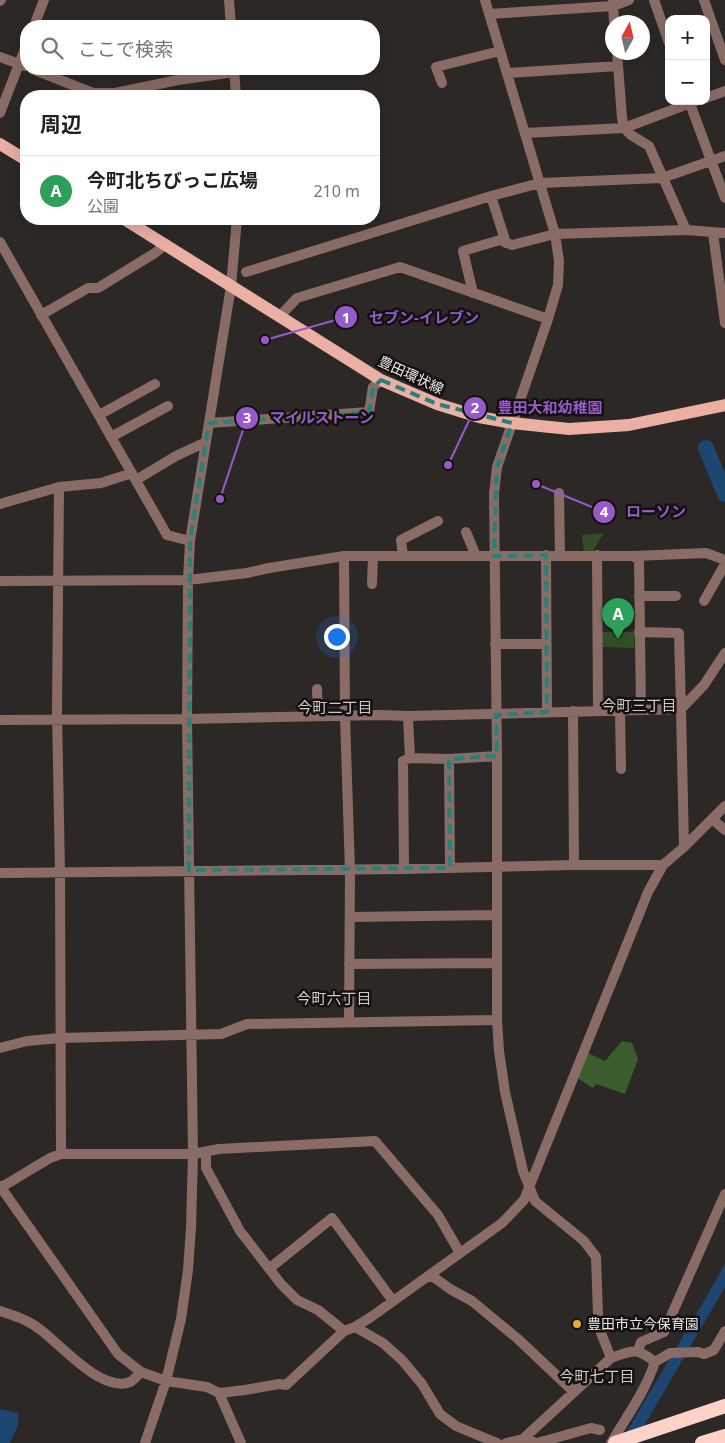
<!DOCTYPE html>
<html lang="ja">
<head>
<meta charset="utf-8">
<style>
  :root { --surface:#fff; --page:#f2f2f2; --text:#202124; --muted:#757577; --line:#e0e0e0; --accent:#1a73e8 }
  body { margin:0; font-family:"Noto Sans","Noto Sans JP",sans-serif; background:var(--page); color:var(--text) }
  .controls { position:absolute; right:15px; top:15px; display:grid; overflow:hidden; border-radius:10px; box-shadow:0 5px 20px #0002 }
  .controls button { width:45px; height:45px; display:grid; place-items:center; padding:0; border:0; border-bottom:1px solid var(--line); background:var(--surface); color:var(--text); font:25px sans-serif }
  .compass { position:absolute; left:605px; top:15px; width:45px; height:45px; border-radius:50%; background:var(--surface); box-shadow:0 5px 20px #0002; rotate:8deg }
  .you { position:absolute; left:336px; top:636px; width:18px; height:18px; margin:-12px; border:4px solid #fff; border-radius:50%; background:#1a73e8; box-shadow:0 0 0 8px #1a73e833 }
  .badge { display:grid; place-items:center; width:32px; height:32px; border-radius:50%; background:var(--accent); color:#fff; font-size:16px; font-weight:700 }
  .pin { position:absolute; translate:-50% -41px; filter:drop-shadow(0 1px 2px #0008) }
  .pin::after { content:''; position:absolute; top:26px; width:18px; height:15px; background:inherit; clip-path:polygon(0 0,100% 0,50% 100%) }
  .list { margin:0; padding:0; list-style:none }
  h2 { display:flex; justify-content:space-between; align-items:center; height:65px; margin:0; padding:0 20px; font-size:21px }
  h2 small { font-size:16px; font-weight:400; color:var(--muted) }
  .list li { display:grid; grid-template-columns:32px 1fr auto; gap:15px; align-items:center; box-sizing:border-box; height:70px; padding:0 20px; border-top:1px solid var(--line) }
  .list b { display:block; font-size:19px; white-space:nowrap }
  .list p { margin:0; font-size:16px; white-space:nowrap; color:var(--muted) }
  .list em { font-size:16px; font-style:normal; color:var(--muted) }
  .icon { flex:none; width:28px; height:28px; fill:none; stroke:currentColor; stroke-width:2; stroke-linecap:round; stroke-linejoin:round }
  .map { position:relative; flex:none; width:725px; height:1443px; overflow:hidden }
  .search { position:absolute; background:var(--surface); box-shadow:0 5px 20px #0002; left:20px; top:20px; width:360px; height:55px; display:flex; align-items:center; gap:12px; box-sizing:border-box; padding:0 18px; border-radius:20px; color:var(--muted); font-size:19px }
  .panel { position:absolute; background:var(--surface); box-shadow:0 5px 20px #0002; left:20px; top:90px; width:360px; height:135px; border-radius:20px }
  .map>svg:first-child { display:block }
</style>
</head>
<body>
<div class="map">
<svg width="725" height="1443" viewBox="0 0 725 1443">
  <rect width="100%" height="100%" fill="#2c2825"/>
  <path fill="#314e27" d="M604 533 592 552 584 553 582 535Z
    M602 632H635L634 648 602 647Z"/>
  <path fill="#3a5d2d" d="M622 1041 632 1043 638 1059 625 1094 596 1084 593 1088 577 1078 588 1053 605 1061Z"/>
  <path fill="#1d4771" d="M725 1263V1287L634 1443H620L718 1277Z
    M0 1409 18 1413V1425L10 1443H0Z"/>
  <g fill="none" stroke-linecap="round" stroke-linejoin="round">
    <path stroke="#1d4771" stroke-width="16" d="M706 448 725 494"/>
    <path stroke="#896c66" stroke-width="10" d="M229 0 231 26
      M485 0 555 234 559 261 558 285 548 319 497 467 494 494 497 756V1020L499 1051 505 1092 523 1171 535 1201 584 1241 596 1257 598 1314 601 1333 611 1358
      M654 0 669 43
      M704 0 725 60
      M0 1 1 0
      M613 1 614 22
      M489 14 613 6 629 0
      M34 26 44 0
      M617 52 622 118 624 128 631 135 649 146 686 230
      M0 57 25 66
      M32 69 93 93H115L178 80 235 72
      M234 69 236 96
      M508 73 618 66
      M442 83 436 67 500 51
      M706 98 725 91
      M689 101 725 198
      M0 113 26 46
      M525 133 624 128 696 101
      M491 196 506 243
      M713 233 725 323
      M0 242 167 535 190 541
      M246 272 491 196 540 183 662 178 725 156
      M473 293 463 251 500 240 512 245 555 234 686 230 725 233
      M41 315 88 288H98L155 253 166 244
      M280 316 297 298 400 267 548 319
      M99 415 155 384
      M209 423 369 412 373 387 381 380
      M111 437 168 406
      M136 480 176 456 206 442
      M59 487 57 712 60 872 61 1154
      M559 493 560 555
      M0 504 59 487 101 483 132 473
      M466 532 476 556
      M546 555 547 712
      M597 555 598 711
      M344 556 345 716 350 872 349 1022
      M403 556 401 540 438 521
      M634 556 706 553 725 560
      M0 581 188 580 247 573 269 568 344 556H634L639 561 641 710
      M372 584 373 556
      M639 596H676
      M704 601 725 564
      M639 632 679 633 681 709
      M495 644H546
      M317 689 318 716
      M681 709 704 685 725 653
      M573 711 574 865
      M620 711 621 769
      M408 716 410 758
      M0 720 187 719 380 715 408 716 681 709 684 847
      M449 759 450 868
      M712 819 725 830
      M404 869 403 761 410 758 449 759 497 756
      M0 873 404 869 574 865H663
      M350 917 497 915
      M349 964 497 963
      M0 1048 27 1041 60 1038 221 1034 247 1024 497 1020
      M206 1152V1168L240 1231 281 1284 297 1300 318 1310 344 1331
      M0 1186 118 1354 141 1372 166 1381 207 1387 219 1393 241 1443
      M0 1188 50 1158 61 1154H193L219 1149 375 1141 438 1215 460 1253
      M270 1268 332 1218 393 1301
      M428 1276 435 1278 450 1289 472 1301 518 1339 574 1392
      M0 1311C15 1316 29 1320 42 1331 62 1346 102 1393 130 1382 134 1380 138 1375 141 1372
      M355 1327 383 1343 402 1360 422 1384 440 1414 456 1426 497 1443
      M638 1351 641 1342 664 1332 725 1194
      M219 1393 245 1390 279 1384 286 1385 344 1331 355 1327 371 1317 502 1223 524 1200 648 892 663 865 684 847 725 806
      M523 1439 537 1443 591 1428 600 1430
      M145 1443 166 1381 181 1319 188 1270 191 1228 193 1154 187 719 188 580 190 541 231 286 237 219
      M506 1443 523 1439 611 1358C634 1350 636 1347 655 1362L670 1353 698 1352 704 1354 714 1350 725 1331
      M611 1443C627 1416 645 1392 655 1362"/>
    <path stroke="#ebafa3" stroke-width="12" d="M0 144 26 160
      M124 219 381 380 437 404 479 417 512 423 569 429 629 425 725 405"/>
    <path stroke="#fed2c9" stroke-width="14" d="M615 1443 725 1406
      M702 1443 725 1436"/>
  </g>
  <path fill="none" stroke="#25827a" stroke-width="4" stroke-dasharray="10 6" stroke-linejoin="round" d="M381 380 437 404 512 423 497 467 494 556 546 555 547 712 496 715 497 756 449 759 450 868 189 870 190 541 209 423 369 412 373 387Z"/>
  <circle fill="#deb133" stroke="#131110" stroke-width="2" cx="577" cy="1324" r="5"/>
  <g text-anchor="middle" stroke-width="5" stroke-linejoin="round" paint-order="stroke">
    <g font-size="14" fill="#ece9e8" stroke="#131110">
      <text transform="translate(411 375) rotate(25)" y="5">豊田環状線</text>
    </g>
    <g font-size="14" fill="#ece9e8" stroke="#131110" text-anchor="start">
      <text x="587" y="1329">豊田市立今保育園</text>
    </g>
    <g font-size="15" fill="#cfcac6" stroke="#131110">
      <text x="639" y="711">今町三丁目</text>
      <text x="335" y="713">今町二丁目</text>
      <text x="334" y="1004">今町六丁目</text>
      <text x="597" y="1382">今町七丁目</text>
    </g>
  </g>
  <path fill="none" stroke="#975bc9" stroke-width="2" d="M265 340L346 317M448 465L475 408M220 499L247 418M536 484L604 512"/>
  <g fill="#975bc9" stroke="#131110" stroke-width="2">
    <circle cx="265" cy="340" r="5"/>
    <circle cx="448" cy="465" r="5"/>
    <circle cx="220" cy="499" r="5"/>
    <circle cx="536" cy="484" r="5"/>
    <circle cx="346" cy="317" r="12"/>
    <circle cx="475" cy="408" r="12"/>
    <circle cx="247" cy="418" r="12"/>
    <circle cx="604" cy="512" r="12"/>
  </g>
  <g font-size="15" text-anchor="middle" font-weight="bold" fill="#fff">
    <text x="346" y="323">1</text>
    <text x="475" y="413">2</text>
    <text x="247" y="423">3</text>
    <text x="604" y="517">4</text>
  </g>
  <g font-size="15" text-anchor="middle" font-weight="bold" fill="#975bc9" stroke="#131110" stroke-width="5" stroke-linejoin="round" paint-order="stroke">
    <text x="424" y="323">セブン-イレブン</text>
    <text x="550" y="413">豊田大和幼稚園</text>
    <text x="322" y="423">マイルストーン</text>
    <text x="656" y="517">ローソン</text>
  </g>
</svg>
<div class="controls">
<button>+</button>
<button>−</button>
</div>
<svg class="compass" viewBox="-18 -18 36 36"><path d="M0-13l5 13h-10z" fill="#e53935"/><path d="M0 13l5-13h-10z" fill="#757577"/></svg>
<div class="you"></div>
<div class="pin badge" style="left:618px;top:639px;background:#2e9e5b">A</div>
<div class="search"><svg class="icon" aria-label="search" viewBox="0 0 24 24"><circle cx="10" cy="10" r="6"/><path d="M15 15l6 6"/></svg>ここで検索</div>
<section class="panel">
<h2>周辺<small></small></h2>
<ul class="list">
<li><span class="badge" style="background:#2e9e5b">A</span><div><b>今町北ちびっこ広場</b><p>公園</p></div><em>210 m</em></li>
</ul>
</section>
</div>
</body>
</html>
